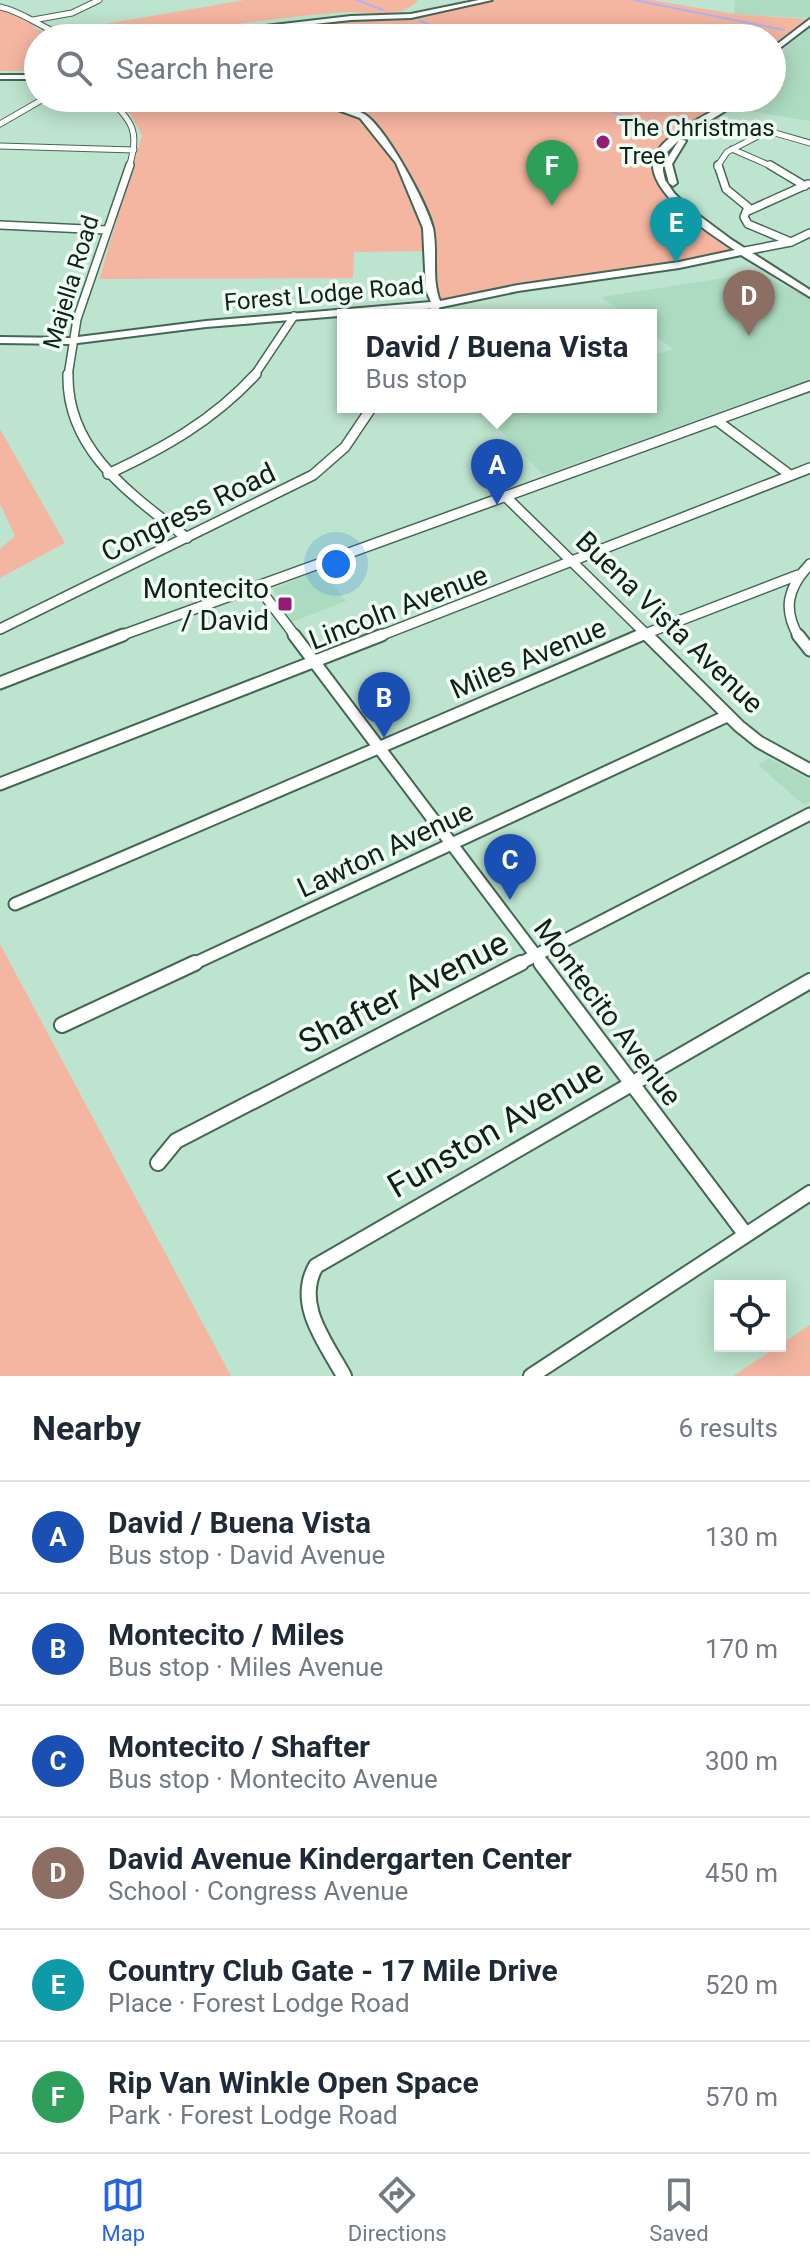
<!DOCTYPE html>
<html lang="en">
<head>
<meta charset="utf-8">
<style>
  :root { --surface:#fff; --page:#f6f6f7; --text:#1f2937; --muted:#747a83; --line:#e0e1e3; --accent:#2563eb }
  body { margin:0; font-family:Roboto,sans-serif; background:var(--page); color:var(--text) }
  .controls { position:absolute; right:24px; bottom:24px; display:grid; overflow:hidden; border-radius:0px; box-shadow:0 4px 20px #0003 }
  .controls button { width:72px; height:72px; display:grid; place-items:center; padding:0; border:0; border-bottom:2px solid var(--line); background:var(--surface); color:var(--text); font:40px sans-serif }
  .you { position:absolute; left:336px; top:564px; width:28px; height:28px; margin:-20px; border:6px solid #fff; border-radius:50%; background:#1a73e8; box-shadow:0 0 0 12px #1a73e833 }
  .badge { display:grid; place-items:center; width:52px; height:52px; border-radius:50%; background:var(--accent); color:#fff; font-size:26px; font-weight:700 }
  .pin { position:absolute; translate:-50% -66px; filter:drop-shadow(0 2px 4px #0008) }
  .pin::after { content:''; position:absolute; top:42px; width:28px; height:24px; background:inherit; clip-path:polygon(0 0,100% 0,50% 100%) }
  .popup { position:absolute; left:337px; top:309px; width:320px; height:104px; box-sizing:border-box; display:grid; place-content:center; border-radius:0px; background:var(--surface); filter:drop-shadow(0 2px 6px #0005); font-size:26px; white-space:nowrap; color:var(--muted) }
  .popup b { font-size:30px; color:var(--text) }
  .popup::after { content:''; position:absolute; left:50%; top:100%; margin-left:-16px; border:16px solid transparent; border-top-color:var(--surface) }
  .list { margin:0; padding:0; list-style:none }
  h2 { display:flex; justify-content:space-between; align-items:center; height:104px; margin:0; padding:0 32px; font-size:34px }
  h2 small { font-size:26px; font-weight:400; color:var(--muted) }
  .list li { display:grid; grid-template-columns:52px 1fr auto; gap:24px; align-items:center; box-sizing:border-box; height:112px; padding:0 32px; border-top:2px solid var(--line) }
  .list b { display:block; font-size:30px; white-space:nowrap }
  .list p { margin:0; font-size:26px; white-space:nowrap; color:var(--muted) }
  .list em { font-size:26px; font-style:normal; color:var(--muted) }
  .icon { flex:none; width:44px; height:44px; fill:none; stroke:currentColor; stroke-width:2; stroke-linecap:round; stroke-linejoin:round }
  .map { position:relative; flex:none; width:810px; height:1376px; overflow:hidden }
  .search { position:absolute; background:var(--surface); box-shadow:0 4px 20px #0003; left:24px; right:24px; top:24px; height:88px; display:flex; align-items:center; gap:20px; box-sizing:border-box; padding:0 28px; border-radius:44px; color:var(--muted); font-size:30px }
  .sheet { height:776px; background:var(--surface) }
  nav { display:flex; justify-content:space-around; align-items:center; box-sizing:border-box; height:112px; border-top:2px solid var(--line); background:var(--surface); font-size:22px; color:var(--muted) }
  nav a { display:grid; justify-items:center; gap:4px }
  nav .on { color:var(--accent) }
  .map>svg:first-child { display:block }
</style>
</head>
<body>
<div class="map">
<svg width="810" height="1376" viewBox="0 0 810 1376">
  <rect width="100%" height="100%" fill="#bde4ce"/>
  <path fill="#addbc1" d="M735 0H810V18L734 14Z
    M810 25V121L749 111 755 98H772L773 64 790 40Z
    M757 273 810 298V379L543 475 478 407H651V356L673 349 651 333V315H626L601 297Z
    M322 569 346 601 292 622 273 589Z
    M769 758 810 780V802L804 805 758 765Z"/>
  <path fill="#f5b6a1" d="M245 0H418C402 20 370 11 348 12 256 18 164 38 72 38L99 25Z
    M499 0H651L734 14 808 19 772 45V38H294V32H290L294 25 414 18Z
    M0 9 25 15 36 29 61 38H38V71H0Z
    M113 98H739L679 134 658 159 668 190 730 245 727 253 703 260 674 261 437 305 430 251 354 252 353 278 99 279 142 135 131 115Z
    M0 429 65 543 0 578V549L15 536 0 504Z
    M0 944 231 1376H0Z
    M810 1325V1376H733Z"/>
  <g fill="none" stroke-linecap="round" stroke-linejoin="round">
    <path stroke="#adb3f2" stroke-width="2" d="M357 0 383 10
      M634 0 784 30
      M420 21 465 38
      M591 98 590 103 667 133"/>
    <defs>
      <path id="street-far4" d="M0 7C28 13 46 33 74 38
        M33 20 72 13 99 0
        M108 98C133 121 140 133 129 167
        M0 124 45 98
        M0 146 134 150
        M732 149 773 167
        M717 167 727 152 768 131 810 143"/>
      <path id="street-far3" d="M718 165 726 189 748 207 744 217 748 224 791 242
        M770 165 805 186
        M748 211 808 184
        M0 225 107 230
        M745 251 791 242 810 233
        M431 315 437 305
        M68 376 77 319 130 165
        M254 376 294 316"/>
      <path id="street-far2" d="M68 374C66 451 132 495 187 538
        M716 420 790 475
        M108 474C164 448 214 420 256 374
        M505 496 649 637
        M259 588 296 637
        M0 629 313 475 345 447 372 407
        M117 637 810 386
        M377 637 810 468
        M637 637 798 575
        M799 637C782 609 788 587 810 564"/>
      <path id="street-far1" d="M294 635 543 965
        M647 635 739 726 759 742 810 770
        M798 635 810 650
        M0 683 123 635
        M0 784 382 635
        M15 904 641 635
        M191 965 727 716
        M517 965 810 814"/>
      <path id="street" d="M541 963 746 1235
        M62 1025 195 963
        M158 1163 176 1141 521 963
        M344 1376C326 1343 294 1304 316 1266L810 981
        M531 1376 810 1193"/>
      <path id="secondary" d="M479 0H492L411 18 351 20 185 38H161L351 16 411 14Z
        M810 19V25L772 54V48Z
        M0 75H38V79H0Z
        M305 98C321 98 350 106 364 114 385 126 427 204 433 228 438 253 431 278 440 301L518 285 679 262 735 250C712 235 640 189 655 155 667 131 714 112 736 98H746L680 139 686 141 672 164 677 183 673 186 669 183 664 164 679 140 663 156V171L665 180 674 193 689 208 732 240 810 290V297L741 255 679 268 518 291 437 308 206 327 70 344 0 343V337L70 338 206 321 431 302 426 290 423 228 396 163 360 118Z"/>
    </defs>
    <use href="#street-far4" stroke="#446754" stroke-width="7"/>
    <use href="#street-far3" stroke="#446754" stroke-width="10"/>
    <use href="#street-far2" stroke="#446754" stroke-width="12"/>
    <use href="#street-far1" stroke="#446754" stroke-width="15"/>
    <use href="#street" stroke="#446754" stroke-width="18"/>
    <use href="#secondary" stroke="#446754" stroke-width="4"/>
    <use href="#street-far4" stroke="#fff" stroke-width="5"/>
    <use href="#street-far3" stroke="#fff" stroke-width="7"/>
    <use href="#street-far2" stroke="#fff" stroke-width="9"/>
    <use href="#street-far1" stroke="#fff" stroke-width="11"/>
    <use href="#street" stroke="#fff" stroke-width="14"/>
    <use href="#secondary" fill="#fff" fill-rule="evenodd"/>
  </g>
  <g fill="#941c78" stroke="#effff5" stroke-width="3">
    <circle cx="603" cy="142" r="8"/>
    <rect x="277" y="596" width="16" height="16" rx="4"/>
  </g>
  <g text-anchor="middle" stroke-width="7" stroke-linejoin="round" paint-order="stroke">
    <g font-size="24" fill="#112018" stroke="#effff5" text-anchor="start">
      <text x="619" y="136">The Christmas<tspan x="619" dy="28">Tree</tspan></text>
    </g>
    <g font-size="24" fill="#112018" stroke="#effff5">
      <text transform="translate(71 282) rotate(-73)" y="8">Majella Road</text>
      <text transform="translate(324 294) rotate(-5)" y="8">Forest Lodge Road</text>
    </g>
    <g font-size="28" fill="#112018" stroke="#effff5">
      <text transform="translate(188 512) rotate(-26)" y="10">Congress Road</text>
      <text transform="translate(398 607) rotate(-21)" y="10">Lincoln Avenue</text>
      <text transform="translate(670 622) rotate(44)" y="10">Buena Vista Avenue</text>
      <text transform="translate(528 658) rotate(-23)" y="10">Miles Avenue</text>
      <text transform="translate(385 849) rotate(-25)" y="10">Lawton Avenue</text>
      <text transform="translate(608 1012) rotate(53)" y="10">Montecito Avenue</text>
    </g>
    <g font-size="28" fill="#112018" stroke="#effff5" text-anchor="end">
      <text x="269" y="598">Montecito<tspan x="269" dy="32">/ David</tspan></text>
    </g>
    <g font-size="34" fill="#112018" stroke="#effff5">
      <text transform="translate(403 992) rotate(-27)" y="12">Shafter Avenue</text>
      <text transform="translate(495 1128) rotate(-30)" y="12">Funston Avenue</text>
    </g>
  </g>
</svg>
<div class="controls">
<button><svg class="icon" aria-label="locate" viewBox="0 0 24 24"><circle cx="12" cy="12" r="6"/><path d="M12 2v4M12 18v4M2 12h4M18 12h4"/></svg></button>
</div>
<div class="you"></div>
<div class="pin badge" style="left:497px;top:505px;background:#1a4fb4">A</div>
<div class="popup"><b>David / Buena Vista</b>Bus stop</div>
<div class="pin badge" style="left:384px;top:738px;background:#1a4fb4">B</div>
<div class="pin badge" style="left:510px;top:900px;background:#1a4fb4">C</div>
<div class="pin badge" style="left:749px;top:336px;background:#8d6e63">D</div>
<div class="pin badge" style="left:676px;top:263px;background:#0f9aa8">E</div>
<div class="pin badge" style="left:552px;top:206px;background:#2e9e5b">F</div>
<div class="search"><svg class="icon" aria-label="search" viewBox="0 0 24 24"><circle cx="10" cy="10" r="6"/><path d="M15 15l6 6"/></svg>Search here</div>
</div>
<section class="sheet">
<h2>Nearby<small>6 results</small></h2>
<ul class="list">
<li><span class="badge" style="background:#1a4fb4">A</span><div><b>David / Buena Vista</b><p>Bus stop · David Avenue</p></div><em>130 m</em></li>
<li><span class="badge" style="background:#1a4fb4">B</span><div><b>Montecito / Miles</b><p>Bus stop · Miles Avenue</p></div><em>170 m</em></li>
<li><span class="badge" style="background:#1a4fb4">C</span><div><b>Montecito / Shafter</b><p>Bus stop · Montecito Avenue</p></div><em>300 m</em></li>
<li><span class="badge" style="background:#8d6e63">D</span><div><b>David Avenue Kindergarten Center</b><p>School · Congress Avenue</p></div><em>450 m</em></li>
<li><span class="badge" style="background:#0f9aa8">E</span><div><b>Country Club Gate - 17 Mile Drive</b><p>Place · Forest Lodge Road</p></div><em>520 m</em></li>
<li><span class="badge" style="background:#2e9e5b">F</span><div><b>Rip Van Winkle Open Space</b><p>Park · Forest Lodge Road</p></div><em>570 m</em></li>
</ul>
</section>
<nav>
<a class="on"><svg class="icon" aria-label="map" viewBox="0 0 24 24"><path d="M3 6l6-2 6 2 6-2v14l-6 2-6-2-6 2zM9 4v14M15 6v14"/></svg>Map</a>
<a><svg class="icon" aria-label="directions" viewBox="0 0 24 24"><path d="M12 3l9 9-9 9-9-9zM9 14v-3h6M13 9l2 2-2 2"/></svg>Directions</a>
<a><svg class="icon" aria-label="saved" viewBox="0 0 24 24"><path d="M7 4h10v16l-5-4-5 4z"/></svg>Saved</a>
</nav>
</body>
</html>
